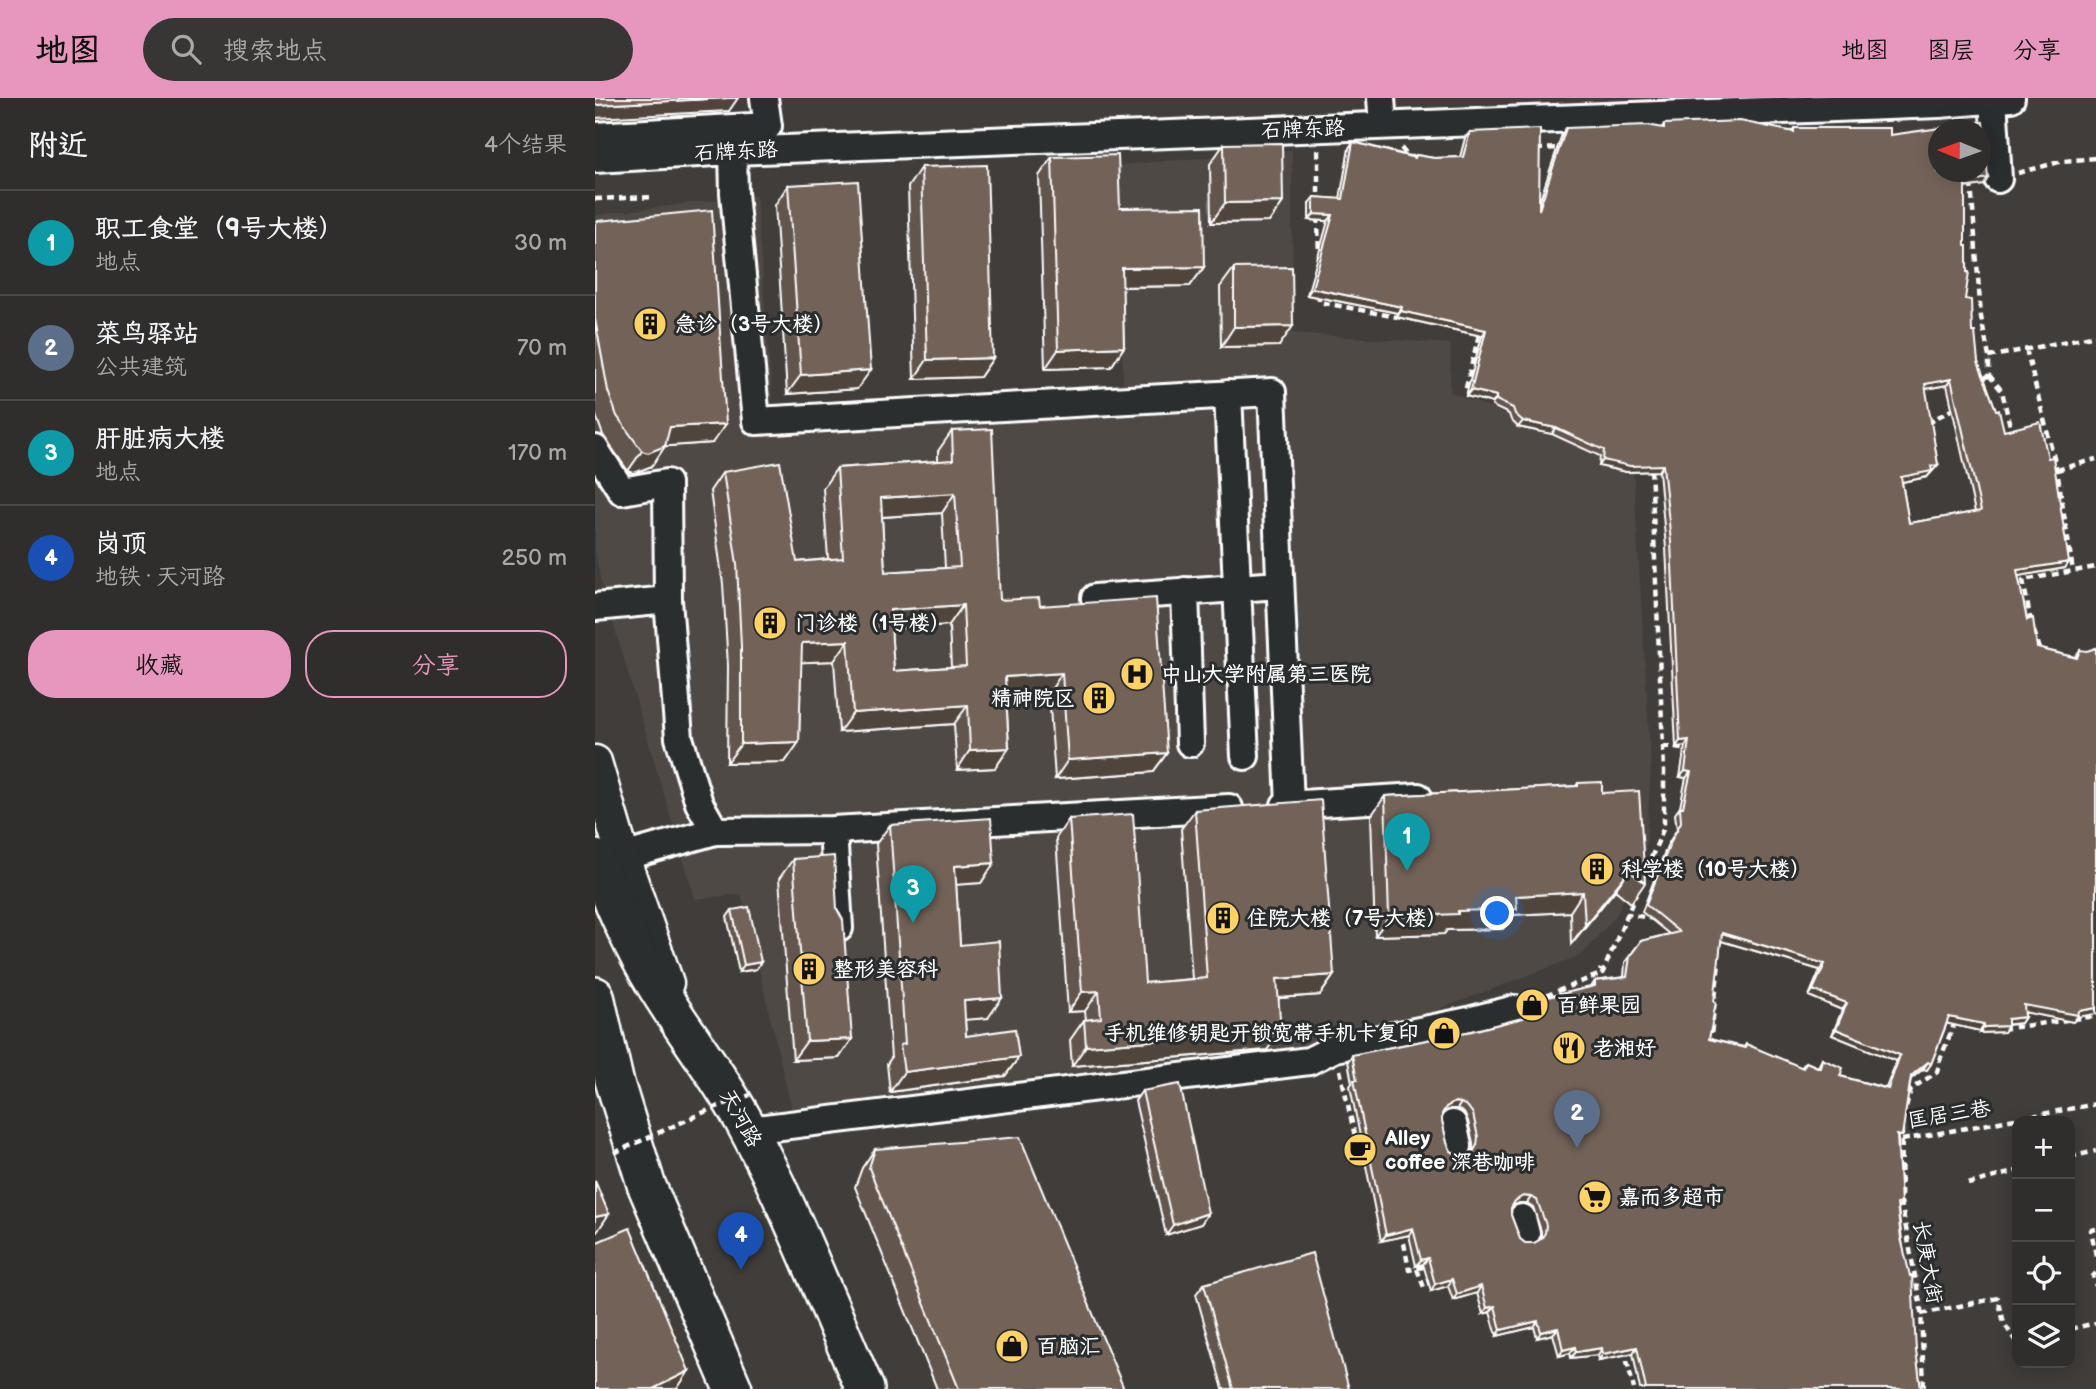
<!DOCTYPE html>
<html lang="zh">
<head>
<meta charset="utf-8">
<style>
  :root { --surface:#302e2c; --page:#383634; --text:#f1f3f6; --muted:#a8a8a9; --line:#4b4a48; --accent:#e797bd }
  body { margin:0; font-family:"Balsamiq Sans","LXGW WenKai TC",sans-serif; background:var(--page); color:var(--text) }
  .controls { position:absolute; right:21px; bottom:21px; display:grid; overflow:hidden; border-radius:14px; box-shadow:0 4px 18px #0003 }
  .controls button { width:63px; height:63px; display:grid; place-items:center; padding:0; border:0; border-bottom:2px solid var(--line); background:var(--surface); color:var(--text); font:35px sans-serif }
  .compass { position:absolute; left:1333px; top:21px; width:63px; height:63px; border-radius:50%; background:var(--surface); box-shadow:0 4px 18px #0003; rotate:271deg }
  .you { position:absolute; left:903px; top:816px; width:24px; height:24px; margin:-18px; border:5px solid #fff; border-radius:50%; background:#1a73e8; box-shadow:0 0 0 10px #1a73e833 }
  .badge { display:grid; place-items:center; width:46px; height:46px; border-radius:50%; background:var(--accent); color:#fff; font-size:23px; font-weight:700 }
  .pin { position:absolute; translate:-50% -58px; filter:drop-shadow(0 2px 4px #0008) }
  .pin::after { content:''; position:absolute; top:37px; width:24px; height:21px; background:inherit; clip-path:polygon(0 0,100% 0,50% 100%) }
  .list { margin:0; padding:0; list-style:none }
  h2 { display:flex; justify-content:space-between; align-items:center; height:91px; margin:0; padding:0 28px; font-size:30px }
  h2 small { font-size:23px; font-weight:400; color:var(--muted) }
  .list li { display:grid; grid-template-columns:46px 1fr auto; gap:21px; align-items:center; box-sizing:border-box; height:105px; padding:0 28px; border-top:2px solid var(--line) }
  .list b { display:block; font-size:26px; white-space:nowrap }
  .list p { margin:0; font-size:23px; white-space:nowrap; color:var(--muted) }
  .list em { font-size:23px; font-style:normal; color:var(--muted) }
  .actions { display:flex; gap:14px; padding:21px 28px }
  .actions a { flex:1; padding:16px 0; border:2px solid var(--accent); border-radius:28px; text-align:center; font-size:24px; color:var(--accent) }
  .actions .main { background:var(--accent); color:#111 }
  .icon { flex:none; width:38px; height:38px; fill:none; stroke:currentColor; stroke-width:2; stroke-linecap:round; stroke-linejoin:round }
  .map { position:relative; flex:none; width:1501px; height:1291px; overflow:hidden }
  header { display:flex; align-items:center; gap:42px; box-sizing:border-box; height:98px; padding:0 35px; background:var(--accent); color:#111 }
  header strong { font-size:33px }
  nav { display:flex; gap:38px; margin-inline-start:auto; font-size:24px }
  .search { width:490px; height:63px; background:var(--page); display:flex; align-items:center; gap:18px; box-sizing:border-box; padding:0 24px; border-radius:38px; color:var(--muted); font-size:26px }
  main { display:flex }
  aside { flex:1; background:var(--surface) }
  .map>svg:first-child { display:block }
</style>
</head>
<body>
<header>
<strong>地图</strong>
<div class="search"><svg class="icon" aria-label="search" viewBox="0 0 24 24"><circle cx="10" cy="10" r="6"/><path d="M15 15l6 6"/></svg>搜索地点</div>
<nav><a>地图</a><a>图层</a><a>分享</a></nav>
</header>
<main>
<aside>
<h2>附近<small>4个结果</small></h2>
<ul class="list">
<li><span class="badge" style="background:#0f9aa8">1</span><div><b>职工食堂（9号大楼）</b><p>地点</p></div><em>30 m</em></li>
<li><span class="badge" style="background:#5c6f8a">2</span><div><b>菜鸟驿站</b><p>公共建筑</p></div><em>70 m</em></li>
<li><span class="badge" style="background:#0f9aa8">3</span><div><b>肝脏病大楼</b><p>地点</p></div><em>170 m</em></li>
<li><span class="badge" style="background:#1a4fb4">4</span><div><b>岗顶</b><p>地铁 · 天河路</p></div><em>250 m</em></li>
</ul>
<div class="actions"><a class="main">收藏</a><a>分享</a></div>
</aside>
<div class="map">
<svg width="1501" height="1291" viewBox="0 0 1501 1291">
  <rect width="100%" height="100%" fill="#403d3b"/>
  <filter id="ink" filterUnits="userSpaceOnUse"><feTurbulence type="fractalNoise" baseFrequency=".0143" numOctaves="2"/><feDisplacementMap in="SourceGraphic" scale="14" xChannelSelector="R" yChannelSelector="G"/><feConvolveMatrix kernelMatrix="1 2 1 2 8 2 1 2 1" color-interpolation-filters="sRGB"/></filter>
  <g filter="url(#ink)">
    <path fill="#4f4844" d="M697 52 698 235 856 246 855 294 1038 365 1056 670 1051 751 1022 816 987 857 731 954 464 976 197 1012 146 796 100 801 5 481 0 453V117L161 97 178 308 528 285 523 67Z"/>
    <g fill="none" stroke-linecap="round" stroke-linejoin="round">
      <defs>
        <path id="minor" d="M786 0 788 27
          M1398 1 1403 81
          M0 38 173 28 169 0
          M138 53 139 95 161 323 677 294 695 707
          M0 61 138 53 1344 6 1416 0
          M633 296 650 658
          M0 351 27 393 72 385 73 502 0 509
          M590 493 595 645
          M500 500 685 487
          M73 502 84 640 104 705 120 733
          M690 707 823 699
          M238 732 244 830
          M28 759 120 733 238 732 634 710
          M858 1026 863 1048
          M154 1032 714 963 740 950 869 924 920 911
          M927 1120 931 1136"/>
        <path id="major" d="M0 664 28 759 72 885"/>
        <path id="highway" d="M0 761C18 802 34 843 57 881 87 932 124 976 152 1029 197 1113 231 1203 270 1291
          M0 898 19 982 51 1086 138 1291"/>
      </defs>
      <use href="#minor" stroke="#fff" stroke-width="32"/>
      <use href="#major" stroke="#fff" stroke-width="37"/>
      <use href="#highway" stroke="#fff" stroke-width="42"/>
      <path stroke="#fff" stroke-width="4.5" stroke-dasharray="7 5" stroke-linecap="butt" d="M806 50 814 59H825
        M941 51 967 50
        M723 52V103
        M1423 75 1468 63 1501 60
        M1376 85 1386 219 1394 259V277L1386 283
        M0 101 60 99
        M723 119 724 162
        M724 196V204L807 220
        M1431 251 1462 372 1478 473
        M1394 259 1501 237
        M1394 277 1407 293 1417 337
        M878 296 870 294 885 232
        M1334 327C1340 317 1353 317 1360 308
        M1462 372 1501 361
        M1436 524 1428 482 1501 469
        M1439 533 1446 554
        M1068 648 1092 652
        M1047 782 1069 729V672L1056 368
        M1031 819 1033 816 1059 821
        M1002 888 1041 796
        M940 902 1003 877 1006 871
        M1407 931 1501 918
        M1115 947 1124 865
        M745 972 762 1047
        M1311 1009 1316 991 1342 974 1346 959 1360 924
        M1307 1031 1306 1104 1326 1210 1329 1291
        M1307 1042 1501 1006
        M1475 1059 1501 1053
        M1373 1086 1422 1073
        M1501 1131 1496 1132 1501 1158
        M809 1145 814 1172 833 1168
        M822 1171 830 1192
        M1501 1175 1498 1178 1501 1188
        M1326 1216 1403 1200 1409 1225 1419 1241 1422 1240
        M1475 1231 1501 1225
        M1029 1251 1039 1291"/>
      <use href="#minor" stroke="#2a2d2e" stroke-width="26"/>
      <use href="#major" stroke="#2a2d2e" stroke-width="32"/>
      <use href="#highway" stroke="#2a2d2e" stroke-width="37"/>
      <path stroke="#fff" stroke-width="4.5" stroke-dasharray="7 5" stroke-linecap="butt" d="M19 1055 116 1011 155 997"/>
    </g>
    <path fill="#62544d" stroke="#fff" stroke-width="2" fill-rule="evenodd" d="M1069 26 1197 33 1199 30 1295 37 1389 87 1370 90V201L1383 264 1409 333 1474 464 1470 470 1423 478 1432 522 1442 550 1480 559 1485 552 1482 919 1478 924 1430 914V919L1426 925 1413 927 1409 934 1385 935V933L1352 925 1336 966 1332 972 1328 971 1316 981 1303 1044 1306 1105 1303 1110 1321 1253 1326 1291H1045L1038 1255 1004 1262 1003 1257 976 1260 975 1255 964 1258 958 1236 942 1240 939 1229 902 1238 895 1214 888 1216 882 1195 858 1202 853 1188 836 1193 828 1166 821 1168 814 1137 786 1143 755 988 757 985 753 963 757 957 877 933 928 920 933 917 935 908 940 902 996 889 1000 883 1029 879 1030 864 1046 843 1074 836 1047 814 1072 748 1082 731 1080 716 1085 709 1091 680 1085 679 1090 648 1081 649 1071 450 1064 373 1031 374 1004 368 1005 358 957 336 923 329 916 322 914 316 897 308 898 305 871 298 887 238 802 219 803 215 712 197 733 123 714 122V105L719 99 745 101 754 50 758 44 819 59 821 57 839 60 865 59 870 40 875 34 944 105 967 36 971 30H1067ZM1352 287 1380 414 1314 425 1307 384 1332 379 1343 367 1330 291ZM1126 843 1225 872 1214 898 1247 912 1237 937 1301 963 1291 990 1245 978 1227 961 1223 969 1211 964 1206 970 1151 946 1149 949 1114 941ZM855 1011H862L869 1015 873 1023 878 1045V1053L872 1057H863L856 1053 852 1045 847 1023V1016ZM924 1105H932L938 1109 946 1133V1141L939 1145H930L925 1141 916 1117 917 1108Z
      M629 46 688 104 674 124 616 125 615 66Z
      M457 59 525 110 609 169 595 188 527 189 529 249 516 269 450 271 444 78Z
      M326 69 398 260 385 279 319 281 313 89Z
      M193 87 262 291 192 296 180 107Z
      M0 127 117 345 70 348 57 368 39 375 33 373 8 337 0 315Z
      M639 170 684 248 626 249 625 189Z
      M357 333 405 502 445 508 572 655 558 674 460 681 454 595 411 597 414 650 400 670 362 672 359 626 244 634 239 563 206 564 204 644 190 664 132 665 133 568 128 486 115 393 128 374 202 464 233 461 228 390 242 370 343 363V353ZM347 415 350 470 290 474 287 419ZM354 527 356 569 299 573 296 531Z
      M983 685 1007 695 1050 785 1036 805 1020 792 976 846 975 814 917 817 908 831 852 832 849 836 780 838 776 718 790 698 981 688Z
      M600 712 739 877 725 897 684 900 672 952 477 968 475 942 489 922H491L490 913 473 914 461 740 474 721 550 885 597 881 586 731Z
      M295 727 399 765 386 785 361 786 365 847 393 920 370 921 371 938 424 959 410 978 295 994 292 966 296 960 281 746Z
      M198 761 242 811 257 941 244 960 198 962 184 781Z
      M137 812 166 864 161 871 144 874 132 819Z
      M547 993 613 1115 606 1126 571 1137 540 1003Z
      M280 1051 529 1291H342L260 1089 267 1070Z
      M609 1186 754 1291H628L601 1196Z"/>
    <path fill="#50453e" stroke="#fff" stroke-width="2" d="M133 0H143L134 13 0 20V7Z
      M1393 80 1389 87 1366 90 1370 84Z
      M688 104 674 124 616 125 630 105Z
      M719 116 738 117 733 123 714 122Z
      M609 169 595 188 513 189 527 170Z
      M717 190 807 209 803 215 712 197Z
      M806 213 891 232 887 238 802 219Z
      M698 228 684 248 626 249 639 229Z
      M529 249 516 269 450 271 463 252Z
      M398 260 385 279 319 281 332 262Z
      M276 272 262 291 192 296 206 277Z
      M1356 281 1352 287 1325 292 1330 286Z
      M876 292 902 298 898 305 871 298Z
      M928 323 961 330 957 336 923 329Z
      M131 326 117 345 61 349 75 329Z
      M70 348 57 368 39 375 33 373 47 353Z
      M1008 362 1068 367 1064 373 1031 374 1004 368Z
      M1343 367 1332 379 1302 385 1306 379 1336 368Z
      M360 395 347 415 272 420 286 400Z
      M1474 464 1470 470 1418 479 1422 472Z
      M368 507 354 527 281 532 295 512Z
      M253 543 239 563 193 565 207 545Z
      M467 575 454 595 396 598 410 579Z
      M373 607 359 626 244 634 258 615Z
      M1094 642 1090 648 1081 649 1085 643Z
      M204 644 190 664 132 665 146 646Z
      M414 650 400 670 362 672 375 652Z
      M572 655 558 674 460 681 473 662Z
      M1090 673 1096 674 1091 680 1085 679Z
      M399 765 386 785 346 788 360 768Z
      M1034 773 1020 792 976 846 990 827Z
      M988 794 975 814 917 817 908 831 852 832 849 836 780 838 794 819 863 813 921 798Z
      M1127 835 1230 866 1225 872 1123 842Z
      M166 864 161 871 144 874 149 867Z
      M739 877 725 897 669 901 682 881Z
      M1218 892 1252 905 1247 912 1214 898Z
      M504 893 490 913 473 914 487 894Z
      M407 900 393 920 355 923 369 903Z
      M1429 907 1484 913 1501 910V916L1482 919 1478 924 1424 913Z
      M1354 919 1389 926 1385 933 1350 925Z
      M1430 919 1426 925 1408 927 1413 921Z
      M1413 928 1409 934 1385 935 1389 929Z
      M1241 931 1305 957 1301 963 1237 937Z
      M686 933 672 952 477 968 491 948Z
      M257 941 244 960 198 962 212 943Z
      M424 959 410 978 295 994 309 974Z
      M1333 964 1328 971 1312 984 1316 978Z
      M860 1004 866 1005 862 1011H855L847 1015 851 1009Z
      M928 1098 936 1099 932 1105H924L916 1109 920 1103Z
      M613 1115 606 1126 571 1137 578 1127Z
      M14 1116 2 1134H0V1119Z
      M818 1130 814 1137 786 1143 791 1137Z
      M833 1160 828 1166 821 1168 826 1162Z
      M857 1181 853 1188 836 1193 840 1186Z
      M886 1188 882 1195 858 1202 862 1196Z
      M900 1208 895 1214 888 1216 892 1210Z
      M943 1223 939 1229 902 1238 906 1232Z
      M963 1230 958 1236 942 1240 946 1234Z
      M980 1249 975 1255 964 1258 968 1252Z
      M1042 1249 1038 1255 1004 1262 1008 1256Z
      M1007 1250 1003 1257 976 1260 981 1254Z
      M94 1273 82 1291H57Z"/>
    <path fill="#726259" stroke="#fff" stroke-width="2" fill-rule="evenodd" d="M0 0H133L0 7Z
      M1145 23 1199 34V30H1295V37L1388 24 1393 80 1370 84V148H1372V174H1374L1370 201 1376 202 1377 234H1380L1383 264 1401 312H1404L1409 333 1445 324 1453 360 1458 359 1474 464 1422 472 1432 522 1438 520 1442 550 1482 560 1485 552 1492 553 1501 550V910L1484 913 1483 917 1429 907 1430 919 1413 921V928L1389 929V926L1354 919 1336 966 1333 964 1316 978 1307 1038 1302 1037 1306 1105 1302 1106 1306 1140 1315 1178 1317 1177 1321 1253 1326 1291H1051L1042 1249 1008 1256 1007 1250 981 1254 980 1249 968 1252 963 1230 946 1234 943 1223 906 1232 900 1208 892 1210 886 1188 862 1196 857 1181 840 1186 833 1160 826 1162 818 1130 791 1137 759 982H762L757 957 877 933 928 920 936 915 940 902 1000 888V883L1032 879 1035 858 1046 843 1084 834 1051 807 1077 741 1086 724 1085 709H1088L1096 674 1090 673 1094 642 1085 643 1076 444 1068 367 1035 368 1008 362 1009 352 961 330 928 323 920 316 918 310 901 302 902 298 876 292 891 232 806 213 807 209 717 190 738 117 719 116V99L748 101 758 44 820 60 821 57 839 60 868 59 875 34 945 31 944 112 971 30 1052 27 1069 30V26ZM1343 32H1385V74H1343ZM1356 281 1386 413 1314 425 1306 379 1337 373 1336 368 1343 367 1330 286ZM1127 835 1230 866 1218 892 1252 905 1241 931 1305 957 1293 991 1245 978 1248 970 1227 961 1225 970 1211 964 1208 970 1151 946 1150 950 1114 941 1121 904H1119ZM860 1004 866 1005 873 1009 878 1016 883 1039 882 1047 878 1054 872 1057H863L856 1053 852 1045 847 1023V1016L851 1009ZM928 1098 936 1099 942 1102 951 1127 950 1135 946 1141 939 1145H930L925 1141 916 1117V1110L920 1103Z
      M687 45 688 104 630 105 629 46Z
      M523 57 525 110 608 109 609 169 527 170 529 249 463 252 457 59Z
      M392 67 398 260 332 262 326 69Z
      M263 83 276 272 206 277 193 87Z
      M117 112 131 326 75 329 70 348 53 355 47 353 22 318 13 293 0 221V127L3 123Z
      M697 169 698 228 639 229V170Z
      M397 331 405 502 444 500 445 508 561 500 572 655 473 662 467 575 410 579 414 650 375 652 373 607 258 615 253 543 207 545 204 644 146 646V548L142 466 128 374 185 364 202 464 248 460 242 370 358 362 357 333ZM360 395 365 469 290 474 286 400ZM368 507 371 568 299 573 295 512Z
      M1007 684V695L1044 693 1050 785 1034 773 990 827 988 794 921 798 922 811 863 813V816L794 819 790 698 983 688V685Z
      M726 702 739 877 682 881 686 933 491 948 489 922 506 920 504 893 487 894 474 721 538 716 550 885 612 880 600 712Z
      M396 720 399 765 360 768 365 847 404 843 407 900 369 903 371 938 420 931 424 959 309 974 305 947 310 946 295 727Z
      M239 758 242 811 248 822 257 941 212 943 198 761Z
      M154 809 166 864 149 867 137 812Z
      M585 986 613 1115 578 1127 547 993Z
      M425 1039 529 1291H364L274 1070 280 1051Z
      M0 1083 14 1116 0 1119Z
      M35 1130 94 1273 58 1291H0V1145Z
      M717 1155 754 1291H638L609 1186Z"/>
  </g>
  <defs>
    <symbol id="building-disc" viewBox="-11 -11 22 22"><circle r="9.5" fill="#ffd166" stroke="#2a2d2e"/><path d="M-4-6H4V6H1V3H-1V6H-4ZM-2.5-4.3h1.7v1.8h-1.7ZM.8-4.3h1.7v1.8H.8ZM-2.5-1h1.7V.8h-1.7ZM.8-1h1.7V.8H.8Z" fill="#111"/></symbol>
    <symbol id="hospital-disc" viewBox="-11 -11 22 22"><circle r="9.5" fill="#ffd166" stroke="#2a2d2e"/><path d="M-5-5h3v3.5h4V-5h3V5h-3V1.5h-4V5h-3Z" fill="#111"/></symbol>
    <symbol id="shop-disc" viewBox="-11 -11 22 22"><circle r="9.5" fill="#ffd166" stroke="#2a2d2e"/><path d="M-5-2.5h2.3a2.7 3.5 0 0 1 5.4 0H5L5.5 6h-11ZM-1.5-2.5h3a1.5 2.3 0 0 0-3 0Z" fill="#111"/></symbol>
    <symbol id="restaurant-disc" viewBox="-11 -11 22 22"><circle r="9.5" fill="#ffd166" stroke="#2a2d2e"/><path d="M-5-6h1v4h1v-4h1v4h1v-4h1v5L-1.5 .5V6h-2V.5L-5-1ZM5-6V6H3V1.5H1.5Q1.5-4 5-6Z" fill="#111"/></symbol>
    <symbol id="cafe-disc" viewBox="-11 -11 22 22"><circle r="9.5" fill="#ffd166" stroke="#2a2d2e"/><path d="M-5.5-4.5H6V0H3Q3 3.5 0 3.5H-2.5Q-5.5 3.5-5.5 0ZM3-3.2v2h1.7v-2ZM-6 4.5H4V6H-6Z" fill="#111"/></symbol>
    <symbol id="supermarket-disc" viewBox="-11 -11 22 22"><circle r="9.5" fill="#ffd166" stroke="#2a2d2e"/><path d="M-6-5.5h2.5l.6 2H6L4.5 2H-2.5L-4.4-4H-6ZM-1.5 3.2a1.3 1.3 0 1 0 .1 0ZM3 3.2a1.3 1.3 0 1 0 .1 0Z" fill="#111"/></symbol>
  </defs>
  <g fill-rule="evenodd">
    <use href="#building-disc" x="36" y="207" width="38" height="38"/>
    <use href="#building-disc" x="156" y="506" width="38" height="38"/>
    <use href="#hospital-disc" x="523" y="557" width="38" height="38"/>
    <use href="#building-disc" x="485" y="581" width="38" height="38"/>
    <use href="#building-disc" x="983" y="752" width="38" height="38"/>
    <use href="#building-disc" x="609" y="801" width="38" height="38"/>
    <use href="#building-disc" x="195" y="852" width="38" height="38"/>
    <use href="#shop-disc" x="918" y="888" width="38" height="38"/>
    <use href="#shop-disc" x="830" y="916" width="38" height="38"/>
    <use href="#restaurant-disc" x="955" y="931" width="38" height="38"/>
    <use href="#cafe-disc" x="746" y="1033" width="38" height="38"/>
    <use href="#supermarket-disc" x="981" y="1080" width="38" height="38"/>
    <use href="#shop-disc" x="398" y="1229" width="38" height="38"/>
  </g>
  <g text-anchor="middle" stroke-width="6" stroke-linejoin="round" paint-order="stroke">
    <g font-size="21" fill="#fff" stroke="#2a2d2e">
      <text transform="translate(708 31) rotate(-2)" y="7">石牌东路</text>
      <text transform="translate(141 53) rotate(-3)" y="7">石牌东路</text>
      <text transform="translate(1354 1016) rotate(-9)" y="7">匡居三巷</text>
      <text transform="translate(146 1020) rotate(61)" y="7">天河路</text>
      <text transform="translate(1333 1164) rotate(80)" y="7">长庚大街</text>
    </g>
    <g font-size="21" font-weight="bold" fill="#fff" stroke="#2a2d2e" text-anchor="start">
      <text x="80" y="233">急诊（3号大楼）</text>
      <text x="200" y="532">门诊楼（1号楼）</text>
      <text x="566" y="583">中山大学附属第三医院</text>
      <text x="480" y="607" text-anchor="end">精神院区</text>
      <text x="1026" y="778">科学楼（10号大楼）</text>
      <text x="652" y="827">住院大楼（7号大楼）</text>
      <text x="238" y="878">整形美容科</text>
      <text x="962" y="914">百鲜果园</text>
      <text x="824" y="942" text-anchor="end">手机维修钥匙开锁宽带手机卡复印</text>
      <text x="998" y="957">老湘好</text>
      <text x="790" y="1047">Alley<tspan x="790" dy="24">coffee 深巷咖啡</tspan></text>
      <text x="1024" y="1106">嘉而多超市</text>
      <text x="442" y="1255">百脑汇</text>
    </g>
  </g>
</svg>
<div class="controls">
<button>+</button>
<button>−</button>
<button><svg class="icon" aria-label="locate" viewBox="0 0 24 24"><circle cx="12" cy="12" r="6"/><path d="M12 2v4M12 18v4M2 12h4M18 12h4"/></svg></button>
<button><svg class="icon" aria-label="layers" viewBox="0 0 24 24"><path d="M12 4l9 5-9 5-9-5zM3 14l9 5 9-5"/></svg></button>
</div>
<svg class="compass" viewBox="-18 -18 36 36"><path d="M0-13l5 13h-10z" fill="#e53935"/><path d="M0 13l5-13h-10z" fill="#a8a8a9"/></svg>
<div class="you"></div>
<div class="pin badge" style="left:812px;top:773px;background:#0f9aa8">1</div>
<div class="pin badge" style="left:982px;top:1050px;background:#5c6f8a">2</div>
<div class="pin badge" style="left:318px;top:825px;background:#0f9aa8">3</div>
<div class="pin badge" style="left:146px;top:1172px;background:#1a4fb4">4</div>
</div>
</main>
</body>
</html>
